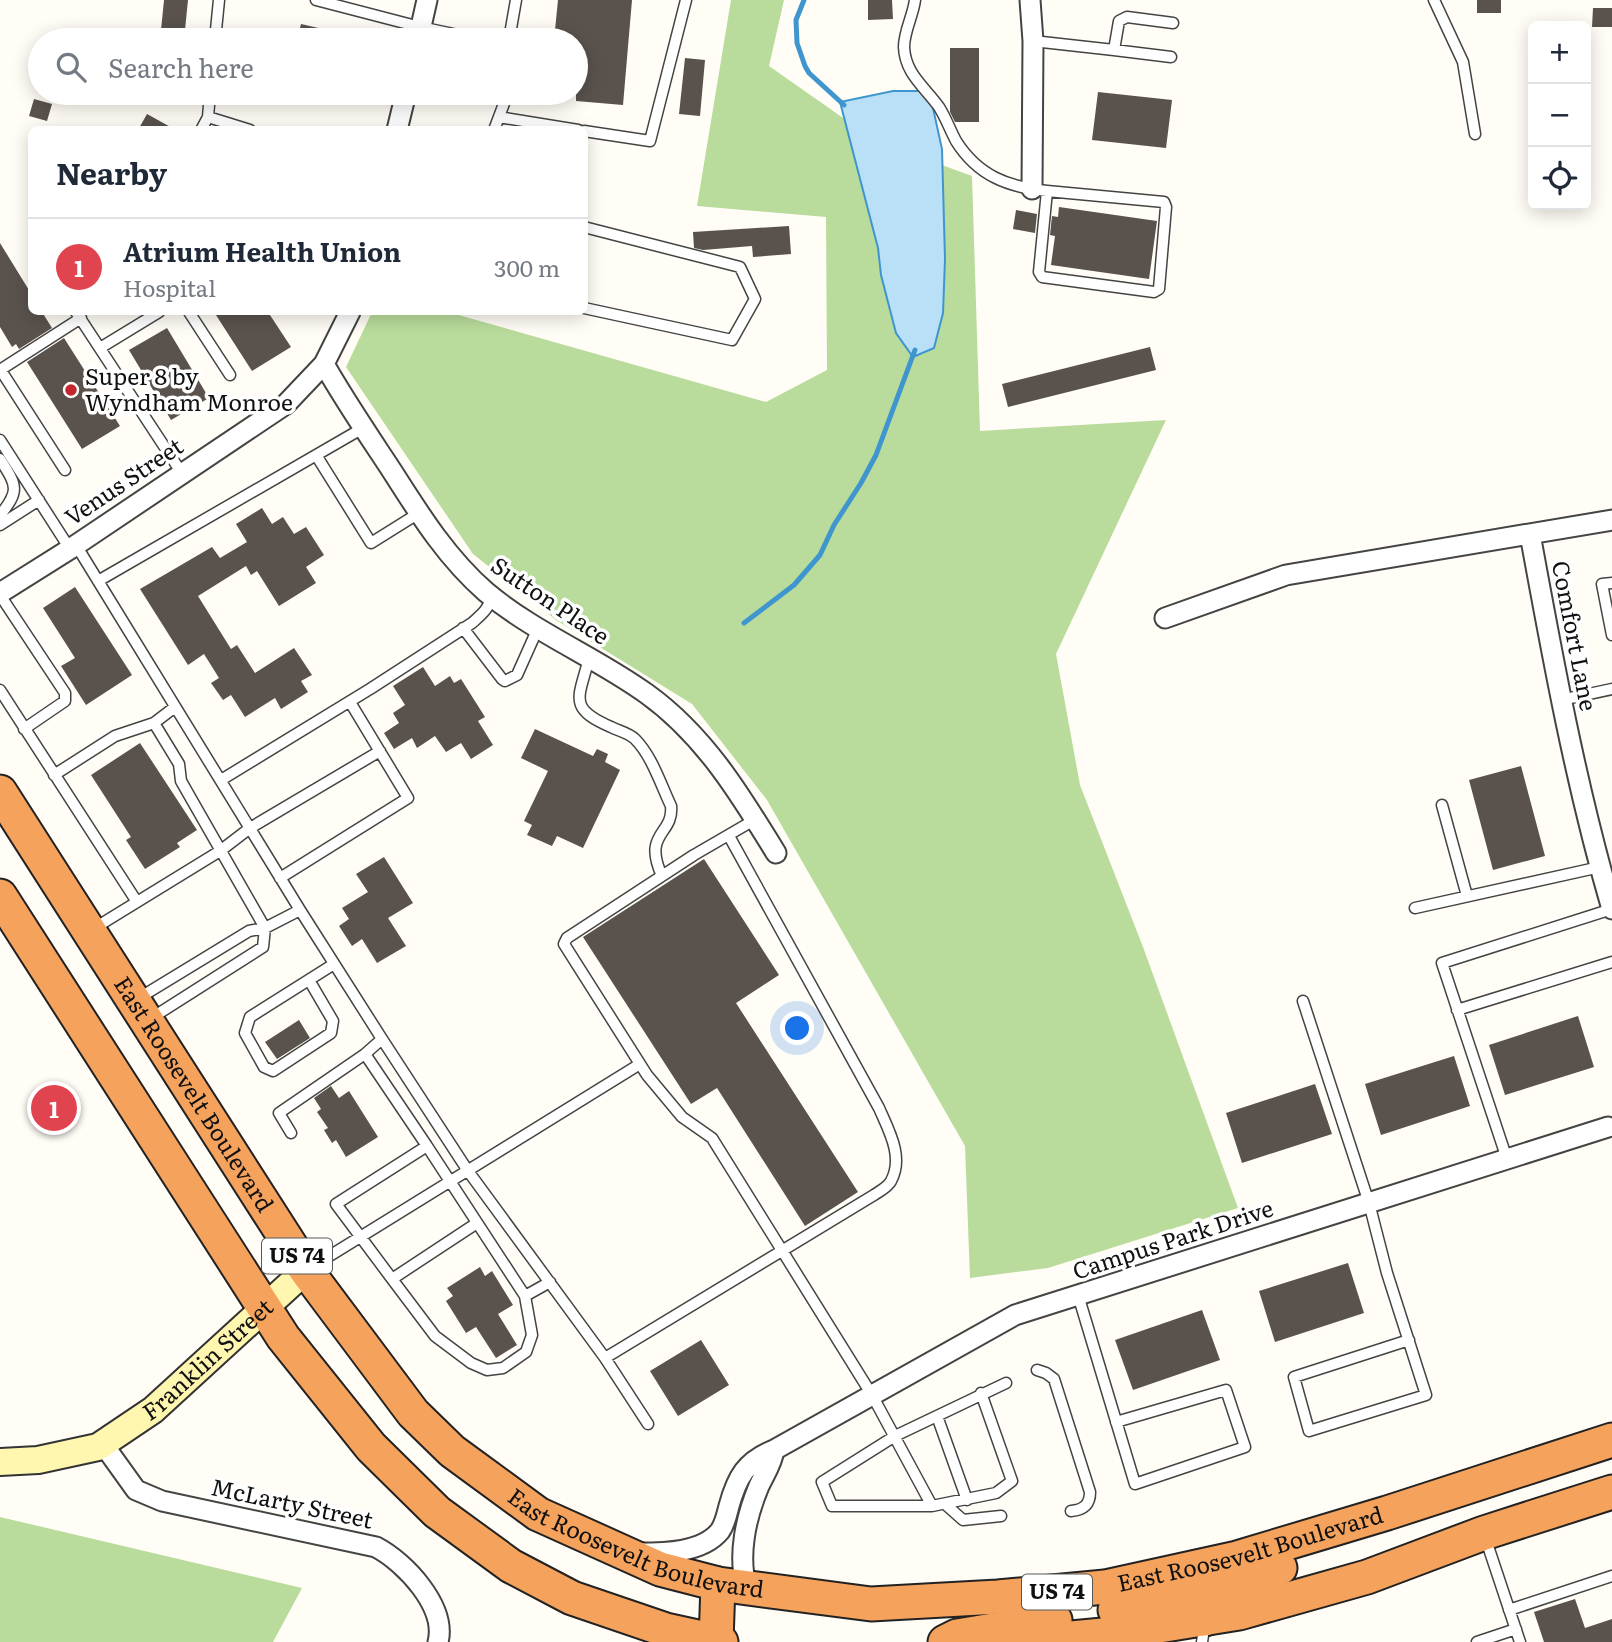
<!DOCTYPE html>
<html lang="en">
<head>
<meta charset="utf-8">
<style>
  :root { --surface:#fff; --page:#f6f6f7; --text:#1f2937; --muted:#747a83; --line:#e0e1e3; --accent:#111827 }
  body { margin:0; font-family:Literata,serif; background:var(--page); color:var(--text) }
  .controls { position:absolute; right:21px; top:21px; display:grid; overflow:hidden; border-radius:10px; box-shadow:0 4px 18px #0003 }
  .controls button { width:63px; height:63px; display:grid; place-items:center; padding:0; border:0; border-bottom:2px solid var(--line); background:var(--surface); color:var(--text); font:35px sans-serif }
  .you { position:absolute; left:798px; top:1029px; width:24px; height:24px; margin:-18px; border:5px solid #fff; border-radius:50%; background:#1a73e8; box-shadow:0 0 0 10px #1a73e833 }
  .badge { display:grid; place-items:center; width:46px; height:46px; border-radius:50%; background:var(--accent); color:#fff; font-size:23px; font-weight:700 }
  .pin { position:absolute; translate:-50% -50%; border:4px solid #fff; box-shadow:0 2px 7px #0006 }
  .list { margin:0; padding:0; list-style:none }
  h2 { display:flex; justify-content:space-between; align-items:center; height:91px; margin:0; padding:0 28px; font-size:30px }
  h2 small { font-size:23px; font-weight:400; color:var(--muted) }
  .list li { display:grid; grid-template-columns:46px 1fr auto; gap:21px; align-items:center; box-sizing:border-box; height:98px; padding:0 28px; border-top:2px solid var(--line) }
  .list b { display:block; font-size:26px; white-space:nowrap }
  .list p { margin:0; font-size:23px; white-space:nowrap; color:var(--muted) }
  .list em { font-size:23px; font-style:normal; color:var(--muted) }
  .icon { flex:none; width:38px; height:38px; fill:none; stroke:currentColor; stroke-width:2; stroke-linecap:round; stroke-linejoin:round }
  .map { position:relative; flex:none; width:1612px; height:1642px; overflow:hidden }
  .search { position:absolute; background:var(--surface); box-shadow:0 4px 18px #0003; left:28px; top:28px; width:560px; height:77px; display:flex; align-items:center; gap:18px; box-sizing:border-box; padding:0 24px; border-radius:38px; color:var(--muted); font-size:26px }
  .panel { position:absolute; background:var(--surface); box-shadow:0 4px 18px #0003; left:28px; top:126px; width:560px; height:189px; border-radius:10px }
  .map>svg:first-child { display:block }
</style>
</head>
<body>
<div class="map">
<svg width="1612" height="1642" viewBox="0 0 1612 1642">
  <rect width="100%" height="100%" fill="#fffdf5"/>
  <path fill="#b9dc9c" d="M731 0H784L769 66 876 141 972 176 980 431 1166 420 1056 654 1080 785 1143 947 1238 1208 1048 1268 970 1278 965 1146 767 800 692 704 556 620 473 554 346 367 372 312H448L766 402 827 370 826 217 697 206Z
    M0 1517 302 1588 273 1642H0Z"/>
  <path fill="#b9e0f7" stroke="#3f96cf" stroke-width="2" d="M893 91H922L931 99 942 149 945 259 943 313 934 348 913 357 896 333 881 275 878 248 840 102Z"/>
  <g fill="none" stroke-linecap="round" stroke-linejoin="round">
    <path stroke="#3f96cf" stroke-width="5" d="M804 0 796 20 797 43 805 66 809 73 844 105
      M744 623 794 585 820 555 834 525 861 483 876 455 915 350"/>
  </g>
  <path fill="#5a524d" d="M164 0H188L184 40H160Z
    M558 0H632L623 105 576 101V40H554Z
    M868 0H892L893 19 868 20Z
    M1477 0H1501V13H1477Z
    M1593 8H1612V27H1592Z
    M301 24 349 35 348 40H297Z
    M950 48H979V122H955L950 112Z
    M685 58 705 60 700 116 679 114Z
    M1098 92 1172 100 1166 148 1092 140Z
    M34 99 52 104 47 121 29 116Z
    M147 114 176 130H138Z
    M1059 207 1157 221 1149 279 1051 265 1055 236 1050 235 1052 216 1058 217Z
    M1016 210 1037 214 1035 233 1013 229Z
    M789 226 791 254 753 257 752 246 703 250 694 248 693 232Z
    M0 243 32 295V312H42L52 328 19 349 16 344 12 347 0 327Z
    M214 312H268L291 347 252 371Z
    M167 328 209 398 171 420 129 350Z
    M64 338 120 426 82 449 27 362Z
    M1150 347 1156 370 1008 407 1002 384Z
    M262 508 272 524 283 517 294 534 306 527 324 555 306 567 316 583 279 606 257 571 251 575 246 566 198 596 231 649 237 645 255 673 294 648 312 675 301 681 308 692 281 709 275 698 245 717 231 695 223 700 211 683 219 678 204 654 188 665 140 589 212 547 220 558 247 542 236 524Z
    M75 587 132 675 86 705 61 666 75 658 43 608Z
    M423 667 435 686 450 676 454 683 461 679 485 717 478 721 493 745 471 759 461 743 446 752 435 736 417 748 412 738 394 749 384 733 399 723 393 713 405 705 393 686Z
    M535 729 593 756 597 749 608 754 605 762 620 770 583 848 557 836 552 846 527 835 532 825 524 821 548 771 521 758Z
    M140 743 197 830 177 843 180 847 145 869 126 840 131 837 91 775Z
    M1521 766 1545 856 1493 870 1469 780Z
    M384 857 413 903 388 918 406 946 377 963 362 939 352 946 339 926 349 919 342 908 368 892 356 874Z
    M704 859 779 975 736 1003 858 1192 805 1226 717 1088 691 1104 583 937Z
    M1578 1016 1594 1067 1505 1095 1489 1045Z
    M299 1020 310 1038 277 1059 265 1042Z
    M1454 1056 1470 1106 1381 1135 1365 1084Z
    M1315 1084 1332 1134 1242 1163 1226 1113Z
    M331 1086 339 1098 349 1091 378 1137 346 1157 336 1140 332 1143 324 1130 328 1128 317 1112 321 1109 314 1098Z
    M1348 1263 1364 1313 1275 1342 1259 1291Z
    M480 1267 485 1276 492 1271 513 1305 498 1314 517 1345 496 1358 476 1327 466 1333 446 1301 453 1296 447 1288Z
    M1202 1310 1220 1360 1133 1390 1115 1340Z
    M701 1340 729 1385 678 1416 650 1371Z
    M1575 1599 1585 1628 1612 1619V1642H1544L1534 1612Z"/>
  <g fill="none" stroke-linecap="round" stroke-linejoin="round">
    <defs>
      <path id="lane" d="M316 0 420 27 482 40
        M915 0C913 16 904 31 904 47 905 74 925 87 939 107 946 118 950 130 956 141 978 176 1008 187 1047 191L1164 202 1166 207 1159 289 1154 292 1042 277 1039 272 1047 191
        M1434 0 1463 62 1475 134
        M215 40 219 0
        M509 40 516 0
        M1033 41 1114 50 1119 21 1127 17 1173 23
        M1114 50 1171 57
        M208 117 250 130
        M499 117 578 130
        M201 130 208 117 210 93
        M494 130 508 93
        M584 131 650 141 686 0
        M584 227 740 267 755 299 732 340 584 308
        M76 312 181 472
        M189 312 230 375
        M100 348 159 312
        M0 369 65 470
        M0 370 81 318
        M0 440 70 549
        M316 455 371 543 419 513
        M0 459C16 485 21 490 0 515
        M0 525 39 500
        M76 545 300 910 382 1039 468 1171 605 1358 648 1424
        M98 581 363 428
        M1612 583 1602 584 1612 635
        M0 595 65 693V701L24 729
        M463 628 502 679 505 681 517 675 538 628
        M589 658C579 698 567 708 611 727 619 731 629 733 635 739 652 756 661 785 671 806 674 835 642 832 662 876
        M0 690 137 902
        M1561 700 1612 689
        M54 775 115 736 154 723 175 707
        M221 780 370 689 472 623C481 615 490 608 491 596
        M1442 805 1467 896
        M756 819 694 855 567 938 564 944 647 1075 682 1117 712 1138 872 1395 932 1506H832L822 1482 895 1436 1006 1383
        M280 878 408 798 350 702
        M1415 908 1600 867
        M93 929 220 851 250 828 380 751
        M309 980 333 1021 331 1033 273 1071 264 1067 245 1033 250 1017 334 964
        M139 998 249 931 265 928 300 910
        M1303 1001 1369 1203 1387 1273 1426 1395 1309 1431 1294 1377 1409 1340
        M1457 1010 1612 962
        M150 1019 263 947 265 928 181 781 179 764 154 723
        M382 1039 365 1054 427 1146 336 1204 392 1279 477 1223
        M291 1133 279 1113 365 1054
        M1507 1159 1442 963 1612 909
        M310 1268 640 1064
        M392 1279 435 1336 471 1363 487 1370 503 1368 526 1352 532 1335 525 1296 427 1146
        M1078 1295 1135 1484 1245 1447 1226 1390 1116 1422
        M525 1296 550 1282
        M605 1358 874 1195C880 1191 888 1187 891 1181 904 1157 889 1131 879 1108L729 836
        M1037 1370 1046 1373 1054 1379 1090 1492C1090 1505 1083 1510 1071 1511
        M937 1416 967 1500
        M945 1504 963 1520 1001 1516
        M932 1506 996 1493 1012 1481 981 1393
        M1485 1537 1520 1642
        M1509 1610 1612 1576
        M1202 1642 1205 1622
        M1477 1642 1516 1629"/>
      <path id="street" d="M1030 0 1033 41 1032 189
        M418 40 427 0
        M397 130 406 93
        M324 364C345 401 369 436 392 471 420 515 447 558 486 592 535 633 596 657 647 694 704 735 740 794 776 853
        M1530 534C1553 660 1576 786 1612 909
        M0 593 70 549 286 404 324 364 350 312
        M1165 618 1286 575 1612 520
        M103 1444 136 1490 162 1501 376 1547C405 1562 447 1607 438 1642
        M639 1553C664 1553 702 1553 720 1531 725 1524 727 1514 729 1506 737 1477 746 1461 774 1450L1015 1315 1608 1127
        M747 1589C737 1556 746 1517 759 1486 765 1473 772 1464 774 1450"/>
      <g id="secondary">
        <path id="s1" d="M0 1462 38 1460 98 1447 153 1410 306 1270"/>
      </g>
      <g id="highway">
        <path id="s2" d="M0 792 306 1270 413 1413 452 1451 538 1514 660 1569 718 1584 871 1604 998 1597 1105 1587 1237 1558 1387 1513 1612 1440"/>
        <path d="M0 896 283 1337 371 1447 437 1512 511 1566 572 1598 666 1630 721 1642"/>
        <path d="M1115 1610 1174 1599 1198 1567"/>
        <path d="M1205 1619 1207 1601 1213 1591 1280 1568"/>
        <path d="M716 1642 718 1584"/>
        <path d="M945 1642 957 1636 1055 1620"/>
        <path d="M1029 1642 1103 1635 1239 1613 1367 1577 1484 1533 1612 1492"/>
      </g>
    </defs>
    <use href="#lane" stroke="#444" stroke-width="13"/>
    <use href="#street" stroke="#444" stroke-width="23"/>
    <use href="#secondary" stroke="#333" stroke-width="30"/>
    <use href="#highway" stroke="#222" stroke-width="37"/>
    <use href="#lane" stroke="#fff" stroke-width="10"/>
    <use href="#street" stroke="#fff" stroke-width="19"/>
    <use href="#secondary" stroke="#fff6b0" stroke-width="26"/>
    <use href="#highway" stroke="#f5a25d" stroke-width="33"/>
  </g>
  <circle fill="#c4262e" stroke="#fff" stroke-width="2.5" cx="71" cy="390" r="7"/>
  <g text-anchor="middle" stroke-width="7" stroke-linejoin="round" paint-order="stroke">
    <g fill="#fff" stroke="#585858" stroke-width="2">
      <rect x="262" y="1238.5" width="70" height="35" rx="5"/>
      <rect x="1022" y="1574.5" width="70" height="35" rx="5"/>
    </g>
    <g font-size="21" font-weight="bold" fill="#111">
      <text x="297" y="1263">US 74</text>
      <text x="1057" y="1599">US 74</text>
    </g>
    <g font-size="23" fill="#111" stroke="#fff" text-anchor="start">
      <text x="85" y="385">Super 8 by<tspan x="85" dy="26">Wyndham Monroe</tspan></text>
    </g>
    <g font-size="23" fill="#111" stroke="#fff">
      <text transform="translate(124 482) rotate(-34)" y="8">Venus Street</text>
      <text transform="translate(550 601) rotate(34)" y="8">Sutton Place</text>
      <text transform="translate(1574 636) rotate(79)" y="8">Comfort Lane</text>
      <text dy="8" stroke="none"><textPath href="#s2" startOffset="359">East Roosevelt Boulevard</textPath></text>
      <text transform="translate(1173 1240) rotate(-18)" y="8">Campus Park Drive</text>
      <text dy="8" stroke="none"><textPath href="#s1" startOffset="240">Franklin Street</textPath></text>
      <text transform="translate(292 1504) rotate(12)" y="8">McLarty Street</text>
      <text dy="8" stroke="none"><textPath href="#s2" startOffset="1010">East Roosevelt Boulevard</textPath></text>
      <text dy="8" stroke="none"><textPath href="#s2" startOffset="1640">East Roosevelt Boulevard</textPath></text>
    </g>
  </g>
</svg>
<div class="controls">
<button>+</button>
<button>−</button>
<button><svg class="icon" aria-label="locate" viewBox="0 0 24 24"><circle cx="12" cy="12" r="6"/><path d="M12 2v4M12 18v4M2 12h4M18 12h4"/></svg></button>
</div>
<div class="you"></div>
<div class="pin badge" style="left:54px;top:1108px;background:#e0444e">1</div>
<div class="search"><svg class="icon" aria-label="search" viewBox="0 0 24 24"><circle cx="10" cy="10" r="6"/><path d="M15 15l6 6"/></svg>Search here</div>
<section class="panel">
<h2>Nearby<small></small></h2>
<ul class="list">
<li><span class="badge" style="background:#e0444e">1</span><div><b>Atrium Health Union</b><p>Hospital</p></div><em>300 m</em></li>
</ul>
</section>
</div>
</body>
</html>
